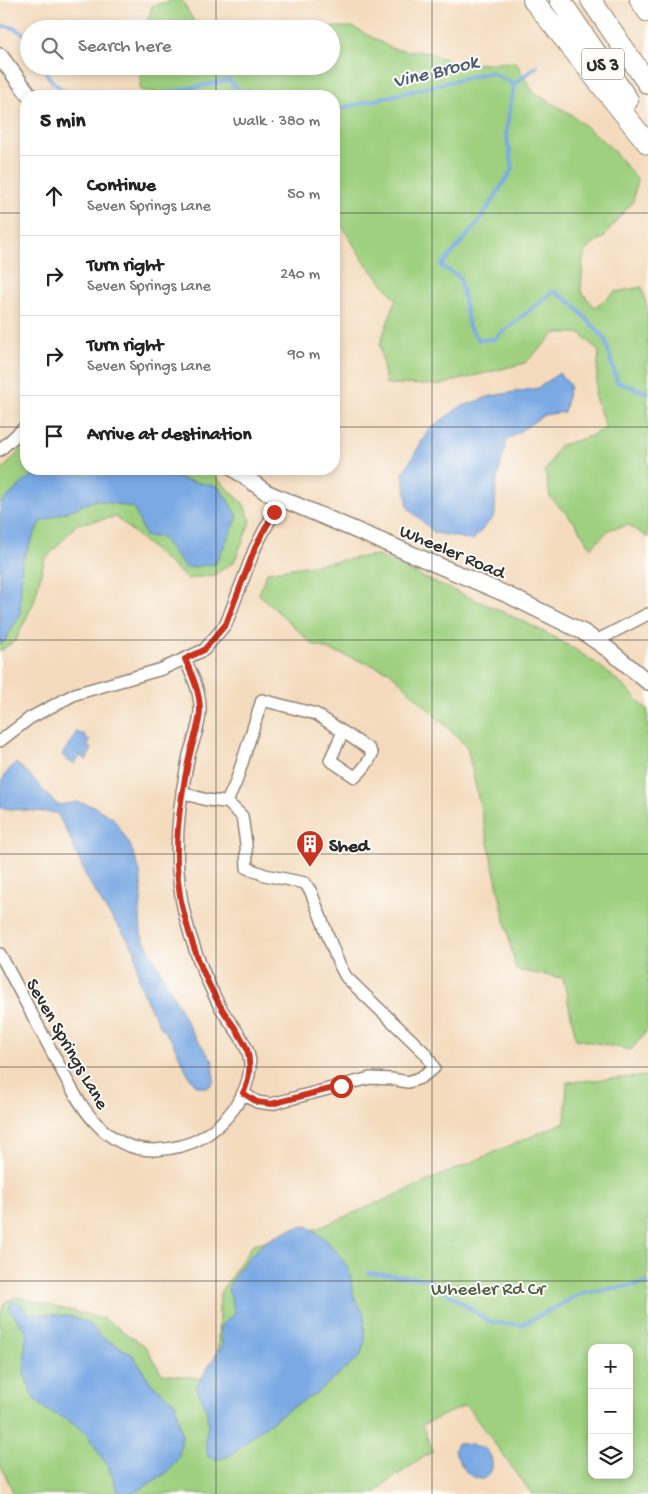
<!DOCTYPE html>
<html lang="en">
<head>
<meta charset="utf-8">
<style>
  :root { --surface:#fff; --page:#f2f2f2; --text:#222; --muted:#767676; --line:#e0e0e0 }
  body { margin:0; font-family:"Gochi Hand",sans-serif; background:var(--page); color:var(--text) }
  .controls { position:absolute; right:15px; bottom:15px; display:grid; overflow:hidden; border-radius:10px; box-shadow:0 2px 8px #0003 }
  .controls button { width:45px; height:45px; display:grid; place-items:center; padding:0; border:0; border-bottom:1px solid var(--line); background:var(--surface); color:var(--text); font:25px sans-serif }
  .stop { position:absolute; width:15px; height:15px; margin:-11px; border:4px solid #c8321e; border-radius:50%; background:#fff }
  .stop.end { background:#c8321e; border-color:#fff; box-shadow:0 1px 5px #0008 }
  .list { margin:0; padding:0; list-style:none }
  h2 { display:flex; justify-content:space-between; align-items:center; height:65px; margin:0; padding:0 20px; font-size:21px }
  h2 small { font-size:16px; font-weight:400; color:var(--muted) }
  .list li { display:grid; grid-template-columns:32px 1fr auto; gap:15px; align-items:center; box-sizing:border-box; height:80px; padding:0 20px; border-top:1px solid var(--line) }
  .list b { display:block; font-size:19px; white-space:nowrap }
  .list p { margin:0; font-size:16px; white-space:nowrap; color:var(--muted) }
  .list em { font-size:16px; font-style:normal; color:var(--muted) }
  .icon { flex:none; width:28px; height:28px; fill:none; stroke:currentColor; stroke-width:2; stroke-linecap:round; stroke-linejoin:round }
  .map { position:relative; flex:none; width:648px; height:1494px; overflow:hidden }
  .search { position:absolute; background:var(--surface); box-shadow:0 2px 8px #0003; left:20px; top:20px; width:320px; height:55px; display:flex; align-items:center; gap:12px; box-sizing:border-box; padding:0 18px; border-radius:28px; color:var(--muted); font-size:19px }
  .panel { position:absolute; background:var(--surface); box-shadow:0 2px 8px #0003; left:20px; top:90px; width:320px; height:385px; border-radius:20px }
  .map>svg:first-child { display:block }
</style>
</head>
<body>
<div class="map">
<svg width="648" height="1494" viewBox="0 0 648 1494">
  <rect width="100%" height="100%" fill="#fdfcf7"/>
  <filter id="ink" filterUnits="userSpaceOnUse"><feTurbulence type="fractalNoise" baseFrequency=".02" numOctaves="2"/><feDisplacementMap in="SourceGraphic" scale="10" xChannelSelector="R" yChannelSelector="G"/><feConvolveMatrix kernelMatrix="1 2 1 2 8 2 1 2 1" color-interpolation-filters="sRGB"/></filter>
  <filter id="wash" filterUnits="userSpaceOnUse"><feTurbulence type="fractalNoise" baseFrequency=".0096" numOctaves="4" result="noise"/><feDisplacementMap in="SourceGraphic" scale="20" xChannelSelector="R" yChannelSelector="G"/><feGaussianBlur stdDeviation="1.12" result="paint"/><feColorMatrix in="noise" values="0 0 0 0 0 0 0 0 0 0 0 0 0 0 0 0 0 1.4 0 .05"/><feComposite in="paint" operator="in"/></filter>
  <g filter="url(#wash)">
    <rect width="100%" height="100%" fill="#f4dbbe"/>
    <path fill="#9ed07f" stroke="#647e55" fill-rule="evenodd" d="M173 0H182L198 29H145L152 6Z
      M308 27H353L393 49 430 53 458 65 516 62 532 91 572 115 611 148 637 179 633 202 616 221 604 237 591 245 583 258 581 291 595 308 615 292 642 287 648 311V538L629 525 610 529 591 548 575 523 550 497 545 472 559 446 591 436 606 428 595 397 599 352 580 333H556L525 363 439 385 386 384 380 344 396 299 363 260 334 213V96H253L249 90 181 96 140 90V66H331V29H304Z
      M26 444V469H207L243 503 251 521 234 562 214 575 187 579 116 517 77 524 44 561 34 602 16 640 0 651V472Z
      M376 555C398 565 419 576 441 585 494 608 547 629 594 662 614 676 631 693 648 710V1029L631 1050 576 1039 563 978 516 970 467 747 389 671 312 644 259 594 267 572Z
      M648 1076V1494H532L466 1405 422 1425 433 1451 387 1482 374 1494H14L0 1464V1314L5 1302 17 1297 104 1319 145 1346 162 1374 216 1380 220 1293 253 1244 319 1228 565 1122 567 1082ZM592 1348H629V1475H592Z"/>
    <path fill="#7aa9e4" stroke="#526a88" d="M559 373 570 385 564 412 544 415 507 440 496 483 495 515 473 540 435 533 408 508 403 474 429 429 460 407 491 396 538 388Z
      M38 469H151L163 475 219 487 238 517 215 564 185 568 161 537 145 536 134 508 96 500 40 522 22 561 20 615 4 642 0 644V504Z
      M77 731 80 734H84L86 738 90 740 87 746 92 749 86 760 80 756 75 764 70 761 69 762 62 755Z
      M16 763C33 775 42 792 58 805L77 802 93 806 113 818 130 845 140 871 142 893 140 913 141 934 193 1034 213 1061 214 1082 207 1088 197 1086 190 1078 172 1041 160 1026 147 1002 139 981 135 951 127 938 106 910 87 878 68 834 57 813 0 808C0 786 0 776 16 763Z
      M307 1226 323 1237 338 1253 349 1270 354 1296 364 1314 365 1340 360 1357 315 1394 291 1408 257 1432 233 1454 221 1459H214L208 1457 205 1441 208 1424 206 1407 196 1387 222 1345 220 1326 235 1313 228 1288C242 1258 273 1229 307 1226Z
      M11 1302 21 1303 28 1313 62 1315 77 1318 91 1325 100 1336 132 1354 151 1383 175 1403 182 1436 179 1456 169 1471 141 1489 130 1494H119L109 1468 85 1432 62 1417 48 1411 34 1399 24 1373 26 1331 9 1309Z
      M457 1443C471 1446 491 1443 492 1463 493 1471 489 1475 483 1479 466 1479 461 1464 454 1450Z"/>
    <g fill="none" stroke-linecap="round" stroke-linejoin="round">
      <path stroke="#7aa9e4" stroke-width="4" d="M0 26C11 25 24 31 29 41
        M46 66C43 78 62 89 70 96
        M514 84 506 133 513 168 478 223 441 266 460 277 469 327 479 340 494 339 554 291 574 305 605 339 617 382 648 393
        M154 96 229 80 245 96
        M334 110 490 72 514 84 537 66
        M369 1273 427 1279 490 1322 522 1325 582 1293 648 1283"/>
    </g>
  </g>
  <g filter="url(#ink)">
    <g fill="none" stroke-linecap="round" stroke-linejoin="round">
      <defs>
        <path id="minor" d="M0 450 26 426
          M596 641 648 614
          M0 741 30 718 75 694 162 669 204 650 226 624 255 548 274 512 275 496
          M182 791C197 799 210 801 227 802L236 782 262 700 316 714 369 749 372 754C368 764 363 770 355 777L330 760 343 732
          M227 802 242 816 246 844 247 868 265 875 305 883 311 892 338 962 346 977 426 1054 434 1068 420 1078 408 1082 391 1079 370 1078 271 1104 257 1102 243 1093
          M0 954C17 986 34 1018 51 1050 74 1093 98 1151 155 1150 173 1149 188 1146 203 1137 227 1122 248 1096 250 1067 251 1043 230 1025 219 1005 198 964 181 917 178 871 175 831 181 794 189 755 193 741 200 726 200 711 201 693 192 675 185 659"/>
        <path id="secondary" d="M0 56 30 96
          M234 469 266 492 275 496 508 595 583 632 609 650 648 682"/>
        <path id="motorway" d="M533 0 648 144
          M560 0 628 100
          M591 0 648 84
          M640 0 648 12"/>
      </defs>
      <use href="#minor" stroke="#908374" stroke-width="14"/>
      <use href="#secondary" stroke="#908374" stroke-width="18"/>
      <use href="#motorway" stroke="#908374" stroke-width="22"/>
      <use href="#minor" stroke="#fff" stroke-width="11"/>
      <use href="#secondary" stroke="#fff" stroke-width="15"/>
      <use href="#motorway" stroke="#fff" stroke-width="20"/>
    </g>
  </g>
  <g fill="none" stroke-linecap="round" stroke-linejoin="round" filter="url(#ink)">
    <path stroke="#c8321e" stroke-width="6" d="M274 512 255 548 226 624 204 650 185 659C192 675 200 692 200 710 200 726 192 742 189 758 179 805 172 853 181 901 189 937 202 975 221 1007 229 1021 241 1034 247 1049 251 1063 250 1080 243 1093L257 1102 271 1104 341 1086"/>
  </g>
  <path fill="none" stroke="#2b2b2b" stroke-width="1" stroke-opacity="0.55" d="M216 0V29M432 0V1494M216 66V96M0 213H26M334 213H648M0 427H26M334 427H648M216 469V1494M0 640H648M0 854H648M0 1067H648M0 1281H648"/>
  <defs>
    <symbol id="building-pin" viewBox="-11 -11 22 30"><path d="M0 17L-7.5 6A9.5 9.5 0 1 1 7.5 6Z" fill="#c8321e" stroke="#fdfcf7"/><path d="M-4-6H4V6H1V3H-1V6H-4ZM-2.5-4.3h1.7v1.8h-1.7ZM.8-4.3h1.7v1.8H.8ZM-2.5-1h1.7V.8h-1.7ZM.8-1h1.7V.8H.8Z" fill="#fff"/></symbol>
  </defs>
  <g fill-rule="evenodd">
    <use href="#building-pin" x="294" y="828" width="32" height="43"/>
  </g>
  <g text-anchor="middle" stroke-width="4" stroke-linejoin="round" paint-order="stroke">
    <rect fill="#fdfcf7" stroke="#6a6a68" stroke-width="1" x="582" y="48.5" width="42" height="31" rx="4"/>
    <g font-size="18" font-weight="bold" fill="#2b2b2b">
      <text x="603" y="70">US 3</text>
    </g>
    <g font-size="19" fill="#2b2b2b" stroke="#fdfcf7">
      <text transform="translate(453 550) rotate(23)" y="7">Wheeler Road</text>
      <text transform="translate(69 1043) rotate(60)" y="7">Seven Springs Lane</text>
    </g>
    <g font-size="19" font-weight="bold" fill="#2b2b2b" stroke="#fdfcf7" text-anchor="start">
      <text x="329" y="851">Shed</text>
    </g>
    <g font-size="19" fill="#4e5d44" stroke="#fdfcf7">
      <text x="488" y="1294">Wheeler Rd Cr</text>
    </g>
    <g font-size="20" font-style="italic" fill="#4b5d75" stroke="#fdfcf7">
      <text transform="translate(435 70) rotate(-14)" y="7">Vine Brook</text>
    </g>
  </g>
</svg>
<div class="controls">
<button>+</button>
<button>−</button>
<button><svg class="icon" aria-label="layers" viewBox="0 0 24 24"><path d="M12 4l9 5-9 5-9-5zM3 14l9 5 9-5"/></svg></button>
</div>
<div class="stop" style="left:341px;top:1086px"></div>
<div class="stop end" style="left:274px;top:512px"></div>
<div class="search"><svg class="icon" aria-label="search" viewBox="0 0 24 24"><circle cx="10" cy="10" r="6"/><path d="M15 15l6 6"/></svg>Search here</div>
<section class="panel">
<h2>5 min<small>Walk · 380 m</small></h2>
<ul class="list">
<li><svg class="icon" aria-label="ahead" viewBox="0 0 24 24"><path d="M12 20V5M6 11l6-6 6 6"/></svg><div><b>Continue</b><p>Seven Springs Lane</p></div><em>50 m</em></li>
<li><svg class="icon" aria-label="right" viewBox="0 0 24 24"><path d="M7 20v-9h11M14 6l5 5-5 5"/></svg><div><b>Turn right</b><p>Seven Springs Lane</p></div><em>240 m</em></li>
<li><svg class="icon" aria-label="right" viewBox="0 0 24 24"><path d="M7 20v-9h11M14 6l5 5-5 5"/></svg><div><b>Turn right</b><p>Seven Springs Lane</p></div><em>90 m</em></li>
<li><svg class="icon" aria-label="arrive" viewBox="0 0 24 24"><path d="M6 21V4h12l-3 4 3 4H6"/></svg><div><b>Arrive at destination</b></div></li>
</ul>
</section>
</div>
</body>
</html>
